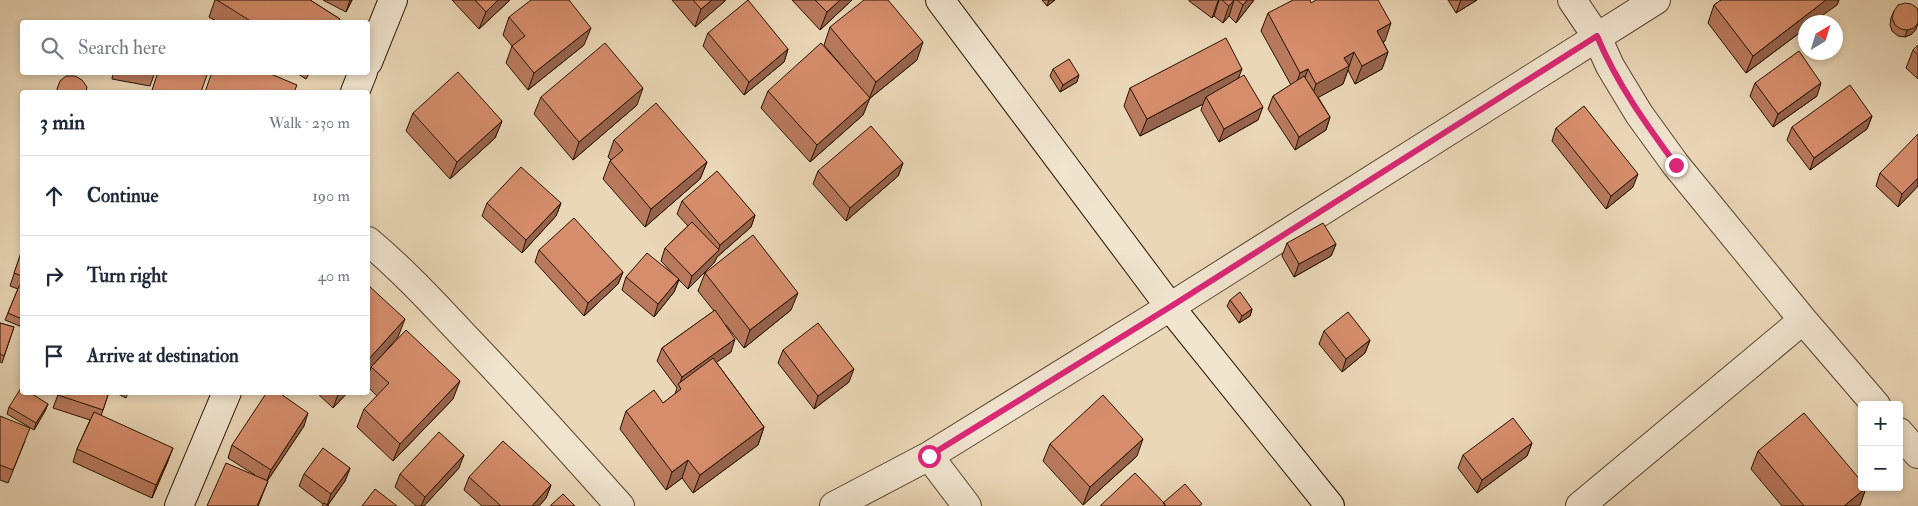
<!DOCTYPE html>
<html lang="en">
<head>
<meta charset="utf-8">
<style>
  :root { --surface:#fff; --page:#f2f2f3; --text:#1f2937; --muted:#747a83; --line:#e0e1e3 }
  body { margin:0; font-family:"IM FELL Double Pica",serif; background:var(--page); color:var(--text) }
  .controls { position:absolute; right:15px; bottom:15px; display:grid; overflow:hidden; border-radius:5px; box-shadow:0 2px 8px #0003 }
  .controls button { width:45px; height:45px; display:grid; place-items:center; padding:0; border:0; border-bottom:1px solid var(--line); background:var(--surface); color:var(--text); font:25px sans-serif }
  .compass { position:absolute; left:1798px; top:15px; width:45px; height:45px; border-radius:50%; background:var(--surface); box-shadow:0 2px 8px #0003; rotate:38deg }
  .stop { position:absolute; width:15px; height:15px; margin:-11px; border:4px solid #db2777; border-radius:50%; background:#fff }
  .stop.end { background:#db2777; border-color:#fff; box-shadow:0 1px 5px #0008 }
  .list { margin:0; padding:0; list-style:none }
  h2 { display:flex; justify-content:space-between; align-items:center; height:65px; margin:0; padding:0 20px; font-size:21px }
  h2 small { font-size:16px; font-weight:400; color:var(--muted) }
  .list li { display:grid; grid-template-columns:32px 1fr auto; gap:15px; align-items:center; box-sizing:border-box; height:80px; padding:0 20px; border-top:1px solid var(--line) }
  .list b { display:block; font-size:19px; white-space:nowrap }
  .list em { font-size:16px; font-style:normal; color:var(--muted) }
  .icon { flex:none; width:28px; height:28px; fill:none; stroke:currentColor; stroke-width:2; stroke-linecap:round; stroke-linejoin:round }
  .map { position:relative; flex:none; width:1918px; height:506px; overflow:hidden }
  .search { position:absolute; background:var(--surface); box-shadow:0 2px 8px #0003; left:20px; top:20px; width:350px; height:55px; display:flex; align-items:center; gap:12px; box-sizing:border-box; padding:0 18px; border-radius:5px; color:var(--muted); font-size:19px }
  .panel { position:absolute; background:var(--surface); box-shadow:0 2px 8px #0003; left:20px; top:90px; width:350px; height:305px; border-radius:5px }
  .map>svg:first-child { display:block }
</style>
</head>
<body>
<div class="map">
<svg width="1918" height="506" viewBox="0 0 1918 506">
  <rect width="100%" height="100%" fill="#ead7b7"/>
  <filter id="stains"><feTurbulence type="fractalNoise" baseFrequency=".004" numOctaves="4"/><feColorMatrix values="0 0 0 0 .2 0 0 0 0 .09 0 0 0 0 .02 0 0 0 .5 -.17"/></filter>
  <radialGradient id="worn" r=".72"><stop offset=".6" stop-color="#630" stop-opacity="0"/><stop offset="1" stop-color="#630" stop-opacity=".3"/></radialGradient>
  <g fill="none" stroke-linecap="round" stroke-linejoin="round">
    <defs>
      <path id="street" d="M1572 0 1597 37 1610 66 1639 114 1676 165 1803 320 1876 405
        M368 241C404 271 436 306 468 340 520 394 570 450 620 506
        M1899 432 1918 454
        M929 456 967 506
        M834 506 929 456 1170 307 1656 0
        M1580 506 1803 320"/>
      <path id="secondary" d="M940 0 1170 307 1330 506
        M368 62 393 0
        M355 92 363 72
        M179 506 227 392"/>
    </defs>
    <use href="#street" stroke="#58432e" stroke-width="30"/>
    <use href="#secondary" stroke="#271200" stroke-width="30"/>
    <use href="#street" stroke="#f1e5d0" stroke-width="28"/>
    <use href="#secondary" stroke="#f1e5d0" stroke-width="28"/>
  </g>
  <path fill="#b8795d" stroke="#271200" d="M215 0H310L340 19 339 22H218L209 17Z
    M323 0H352L346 12Z
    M452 0H510L479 29Z
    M672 0H726L695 27Z
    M792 0H852L820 30Z
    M1042 0H1055L1047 6Z
    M1189 0H1254L1236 23 1229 16 1223 23 1214 16 1212 18 1189 1Z
    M1448 0H1477L1456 13Z
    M1721 0H1839L1837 5 1806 22V28L1746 73 1708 23 1714 5Z
    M1894 11 1918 23 1916 29 1912 34 1905 37 1898 36 1892 31 1890 25 1891 18Z
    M1268 13 1385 41 1383 42 1388 52 1382 69 1355 84 1348 70 1343 84 1318 97 1330 117 1326 130 1295 150 1268 109 1273 96 1291 85 1261 31Z
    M509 17 584 45 528 90 506 63 512 46 503 35Z
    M830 27 917 60 869 99 863 115 810 162 761 108 768 91 846 71 824 45Z
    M708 33 788 49 784 62 744 95 703 46Z
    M1918 45V79L1906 68 1913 50Z
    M1053 69 1077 82 1060 92 1050 76Z
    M113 72H155L150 86 112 79Z
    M295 72H310L306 79Z
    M1239 78 1258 120 1219 142 1201 110 1203 104 1140 136 1124 106 1130 88Z
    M1755 83 1817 96 1773 127 1750 96Z
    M541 97 637 105 573 160 534 114Z
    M413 113 502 121 495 138 450 179 406 131Z
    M1872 116 1867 129 1810 170 1787 140 1792 127Z
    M1556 128 1633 187 1606 209 1552 141Z
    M614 140 707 162 700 179 645 227 603 179 610 161 611 160 608 157Z
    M903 163 898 176 846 221 813 184 818 171Z
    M1880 173 1918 186 1898 207 1876 186Z
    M682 201 755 215 751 227 717 257 714 263 688 289 679 280 674 292 654 317 622 290 626 277H676L661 261 665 248 688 226 677 214Z
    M487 203H561L556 216 522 253 482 216Z
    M1287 243 1336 244 1331 256 1294 277 1282 256Z
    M22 250V327L5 320 18 289 10 286Z
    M539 250 623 272 618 284 584 316 535 262Z
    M705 273 791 310 744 348 726 325 731 352 716 362 764 427 758 445 693 493 682 478 666 490 620 429 626 411 663 403 675 394 677 388 657 361 662 348 714 311 698 291Z
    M1230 300 1252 309 1250 316 1239 323 1227 306Z
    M0 323 14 327 2 363 0 362Z
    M1324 331 1370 340 1365 353 1342 372 1319 344Z
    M783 350 849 382 814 409 778 363Z
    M371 367 453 399 393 461 357 427 364 409 377 396 368 387V377Z
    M59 392H109L101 416 168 461 152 498 73 462 77 449 90 420 53 408Z
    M114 392H128L126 398Z
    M316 392H348L333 408Z
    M48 404 45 411 34 430 7 414 9 407Z
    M0 416 25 441 8 483 0 480Z
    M304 426 267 481 258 506H207L255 475 228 458 232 445Z
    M1532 443 1527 456 1477 493 1458 468 1463 455Z
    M1050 444 1137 456 1083 505 1043 461Z
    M1758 451 1866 488 1860 505 1859 506H1782L1751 469Z
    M350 468 345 481 328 505 323 504 299 486 304 474Z
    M459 468 424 506H416L395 487 400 474Z
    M469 477 551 485 546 498 539 506H482L464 490Z"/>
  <path fill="#96634c" stroke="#271200" d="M350 0H352L346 12Z
    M498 0H510L479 29 486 12Z
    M712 0H726L695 27 701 9Z
    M840 0H852L820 30 827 12Z
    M1049 0H1055L1047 6Z
    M1219 0 1214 16 1212 18 1218 1Z
    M1234 0 1229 16 1223 23 1229 6Z
    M1247 0H1254L1236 23 1243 5Z
    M1461 0H1477L1456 13Z
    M1826 0H1839L1837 5 1813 22H1806V28L1746 73 1753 56Z
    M1391 23 1385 41 1370 49 1377 31Z
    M1918 23 1916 29 1912 34 1905 37 1907 30Z
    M591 28 584 45 528 90 534 73Z
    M923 42 917 60 869 99 876 82Z
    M788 49 784 62 744 95 749 82Z
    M1354 52 1343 84 1310 102 1316 84 1344 58Z
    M1388 52 1382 69 1355 84 1362 66Z
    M1242 69 1235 87 1206 97 1203 104 1140 136 1147 119Z
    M1308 69 1302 86 1294 90 1300 73Z
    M1079 75 1077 82 1060 92 1063 85Z
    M1821 83 1817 96 1773 127 1778 114Z
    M643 88 637 105 573 160 579 142Z
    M870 98 863 115 810 162 817 145Z
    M1263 107 1258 120 1219 142 1224 129Z
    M1872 116 1867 129 1810 170 1814 158Z
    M1330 117 1326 130 1295 150 1299 137Z
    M502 121 495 138 450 179 457 162Z
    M707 162 700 179 645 227 651 209Z
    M903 163 898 176 846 221 850 208Z
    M1638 174 1633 187 1606 209 1611 196Z
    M1918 178V186L1898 207 1902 194Z
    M561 203 556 216 522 253 526 240Z
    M755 215 751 227 717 257 714 263 688 289 692 276 718 251 720 245Z
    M1336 244 1331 256 1294 277 1299 264Z
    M623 272 618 284 584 316 588 303Z
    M679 279 674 292 654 317 658 304Z
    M798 293 791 310 744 348 750 330Z
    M1252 309 1250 316 1239 323 1242 316Z
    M405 319 398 337 368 371V360Z
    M735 339 731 352 681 388 679 386 682 377Z
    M1370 340 1365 353 1342 372 1346 359Z
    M854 369 849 382 814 409 818 396Z
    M460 381 453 399 393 461 400 444Z
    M339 392H348L333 408Z
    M48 404 45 411 34 430 36 423Z
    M308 413 304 426 266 483 271 470Z
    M764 427 758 445 693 493 700 475Z
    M1143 439 1137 456 1083 505 1090 487Z
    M1532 443 1527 456 1477 493 1482 480Z
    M173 448 168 461 152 498 156 485Z
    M464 455 459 468 424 506H421L425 497Z
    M688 460 682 478 666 490 672 472Z
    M350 468 345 481 327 506 331 494Z
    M268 481 258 506H257Z
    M551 485 546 498 539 506H532Z
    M1866 488 1860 505 1859 506H1844Z"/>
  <path fill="#d68d6c" stroke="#271200" d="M217 0H310L340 19 338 22H252Z
    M475 0H498L486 12Z
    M531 0H569L591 28 534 73 512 46 525 36 509 17Z
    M693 0H712L701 9Z
    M748 0 788 49 749 82 708 33Z
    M815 0H840L827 12Z
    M864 0H888L923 42 876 82 830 27Z
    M1222 0H1234L1229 6Z
    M1237 0H1247L1243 5Z
    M1293 0H1310L1311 3 1316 0H1378L1391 23 1377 31 1388 52 1362 66 1354 52 1344 58 1349 66 1316 84 1308 69 1300 73 1268 13Z
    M1721 0H1826L1753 56 1714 5Z
    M1905 3 1911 4 1917 8 1918 11V23L1914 28 1907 30 1901 29 1895 25 1892 18 1894 11 1898 5Z
    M1226 38 1242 69 1147 119 1130 88Z
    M605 43 643 88 579 142 541 97Z
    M821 43 870 98 817 145 768 91Z
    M1918 45V55L1913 50Z
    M1799 51 1821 83 1778 114 1755 83Z
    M1069 59 1079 75 1063 85 1053 69Z
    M158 72H208L201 92H158L152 90Z
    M212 72H266L297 85 294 92H205Z
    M458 72 502 121 457 162 413 113Z
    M1244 75 1263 107 1224 129 1206 97Z
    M66 76H75L82 80 87 87 86 92H57V89L60 81Z
    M1304 76 1330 117 1299 137 1273 96Z
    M1850 85 1872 116 1814 158 1792 127Z
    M656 103 707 162 651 209 610 161 623 150 614 140Z
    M1584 106 1638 174 1611 196 1556 128Z
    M871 126 903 163 850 208 818 171Z
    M1918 134V178L1902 194 1880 173Z
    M521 167 561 203 526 240 487 203Z
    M717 171 755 215 720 245 682 201Z
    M574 218 623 272 588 303 539 250Z
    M692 222 719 250 692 276 665 248Z
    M1323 223 1336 244 1299 264 1287 243Z
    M753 235 798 293 750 330 705 273Z
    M22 250V276L14 273Z
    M647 253 679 279 658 304 626 277Z
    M368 285 405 319 368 360Z
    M19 286 22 287V319L8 313Z
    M1240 292 1252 309 1242 316 1230 300Z
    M715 310 735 339 682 377 662 348Z
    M1348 312 1370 340 1346 359 1324 331Z
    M0 323 14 327 4 356 0 354Z
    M818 323 854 369 818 396 783 350Z
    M406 330 460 381 400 444 364 409 389 383 371 367Z
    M713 358 764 427 700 475 688 460 672 472 626 411 654 390 663 403 681 389 678 384Z
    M21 388 22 389V392H29L48 404 36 423 9 407Z
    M59 392H109L103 410 58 395Z
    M267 392H278L308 413 271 470 232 445Z
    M1103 395 1143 439 1090 487 1050 444Z
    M94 412 173 448 156 485 77 449Z
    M1804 413 1862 482V487L1866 488 1844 506H1804L1758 451Z
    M0 416 30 428 13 470 0 465Z
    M1513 418 1532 443 1482 480 1463 455Z
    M439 432 464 455 425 497 400 474Z
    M503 441 551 485 532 506H501L469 477Z
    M323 448 350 468 331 494 304 474Z
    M226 463 268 481 257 506H207Z
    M1135 473 1165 504 1164 506H1100Z
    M1185 484 1202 504 1199 506H1166L1163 503Z
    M375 489 397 506H362Z
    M563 494 575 506H550Z
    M324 503 329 506H322Z"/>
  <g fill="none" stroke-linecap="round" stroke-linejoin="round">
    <path stroke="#db2777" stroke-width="6" d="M929 456 1170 307 1597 36C1617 84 1646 124 1676 165"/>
  </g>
  <rect width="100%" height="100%" filter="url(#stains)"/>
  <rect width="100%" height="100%" fill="url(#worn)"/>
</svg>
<div class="controls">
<button>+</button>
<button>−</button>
</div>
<svg class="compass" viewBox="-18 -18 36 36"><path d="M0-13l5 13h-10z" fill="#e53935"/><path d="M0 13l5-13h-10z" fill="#747a83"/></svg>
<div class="stop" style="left:929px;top:456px"></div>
<div class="stop end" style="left:1676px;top:165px"></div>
<div class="search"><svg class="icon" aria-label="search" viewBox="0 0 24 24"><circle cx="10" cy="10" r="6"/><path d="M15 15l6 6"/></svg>Search here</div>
<section class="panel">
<h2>3 min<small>Walk · 230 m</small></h2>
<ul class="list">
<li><svg class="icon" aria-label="ahead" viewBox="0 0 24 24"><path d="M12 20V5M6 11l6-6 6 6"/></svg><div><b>Continue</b></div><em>190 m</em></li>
<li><svg class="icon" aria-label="right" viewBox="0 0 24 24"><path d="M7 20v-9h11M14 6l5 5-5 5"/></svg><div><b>Turn right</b></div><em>40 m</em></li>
<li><svg class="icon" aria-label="arrive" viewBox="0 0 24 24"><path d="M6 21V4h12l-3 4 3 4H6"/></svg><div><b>Arrive at destination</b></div></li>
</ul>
</section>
</div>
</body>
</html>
